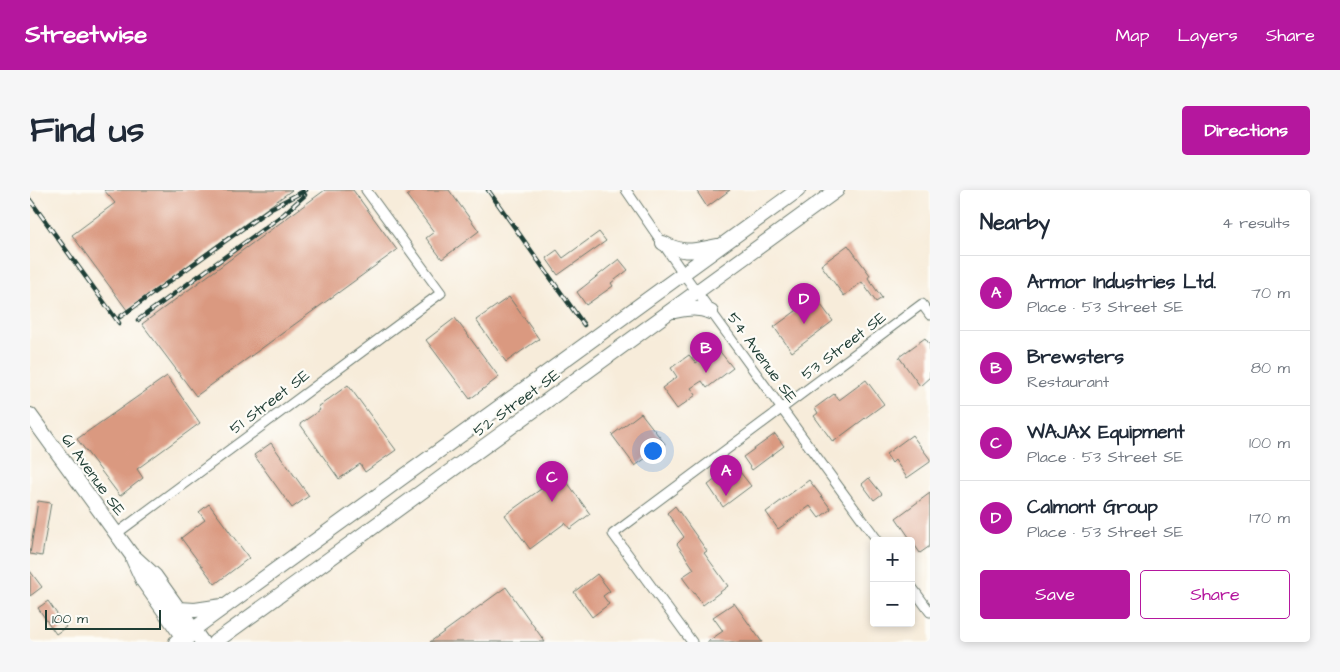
<!DOCTYPE html>
<html lang="en">
<head>
<meta charset="utf-8">
<style>
  :root { --surface:#fff; --page:#f6f6f7; --text:#1f2937; --muted:#747a83; --line:#e0e1e3; --accent:#b5179e }
  body { margin:0; font-family:"Architects Daughter",sans-serif; background:var(--page); color:var(--text) }
  .controls { position:absolute; right:15px; bottom:15px; display:grid; overflow:hidden; border-radius:5px; box-shadow:0 2px 8px #0003 }
  .controls button { width:45px; height:45px; display:grid; place-items:center; padding:0; border:0; border-bottom:1px solid var(--line); background:var(--surface); color:var(--text); font:25px sans-serif }
  .scale { position:absolute; left:15px; bottom:12px; width:116px; box-sizing:border-box; padding-left:5px; border:2px solid #1f3d34; border-top:0; font-size:14px; line-height:18px; white-space:nowrap; color:#1f3d34; -webkit-text-stroke:4px #fdfcf7; paint-order:stroke }
  .you { position:absolute; left:622px; top:260px; width:18px; height:18px; margin:-12px; border:4px solid #fff; border-radius:50%; background:#1a73e8; box-shadow:0 0 0 8px #1a73e833 }
  .badge { display:grid; place-items:center; width:32px; height:32px; border-radius:50%; background:var(--accent); color:#fff; font-size:16px; font-weight:700 }
  .pin { position:absolute; translate:-50% -41px; filter:drop-shadow(0 1px 2px #0008) }
  .pin::after { content:''; position:absolute; top:26px; width:18px; height:15px; background:inherit; clip-path:polygon(0 0,100% 0,50% 100%) }
  .list { margin:0; padding:0; list-style:none }
  h2 { display:flex; justify-content:space-between; align-items:center; height:65px; margin:0; padding:0 20px; font-size:21px }
  h2 small { font-size:16px; font-weight:400; color:var(--muted) }
  .list li { display:grid; grid-template-columns:32px 1fr auto; gap:15px; align-items:center; box-sizing:border-box; height:75px; padding:0 20px; border-top:1px solid var(--line) }
  .list b { display:block; font-size:19px; white-space:nowrap }
  .list p { margin:0; font-size:16px; white-space:nowrap; color:var(--muted) }
  .list em { font-size:16px; font-style:normal; color:var(--muted) }
  .actions { display:flex; gap:10px; padding:15px 20px }
  .actions a { flex:1; padding:11px 0; border:1px solid var(--accent); border-radius:5px; text-align:center; font-size:18px; color:var(--accent) }
  .actions .main { background:var(--accent); color:#fff }
  .map { position:relative; flex:none; width:900px; height:452px; overflow:hidden; border-radius:5px }
  header { display:flex; align-items:center; gap:30px; box-sizing:border-box; height:70px; padding:0 25px; background:var(--accent); color:#fff }
  header strong { font-size:24px }
  nav { display:flex; gap:28px; margin-inline-start:auto; font-size:18px }
  .intro { display:flex; align-items:center; justify-content:space-between; box-sizing:border-box; height:120px; padding:0 30px }
  h1 { margin:0; font-size:35px }
  .button { padding:12px 22px; border-radius:5px; background:var(--accent); color:#fff; font-size:18px; font-weight:700 }
  main { display:flex; gap:30px; padding:0 30px }
  aside { flex:1; background:var(--surface); border-radius:5px; box-shadow:0 2px 8px #0003 }
  .map>svg:first-child { display:block }
</style>
</head>
<body>
<header>
<strong>Streetwise</strong>
<nav><a>Map</a><a>Layers</a><a>Share</a></nav>
</header>
<div class="intro"><h1>Find us</h1><a class="button">Directions</a></div>
<main>
<div class="map">
<svg width="900" height="452" viewBox="0 0 900 452">
  <rect width="100%" height="100%" fill="#fdfcf7"/>
  <filter id="ink" filterUnits="userSpaceOnUse"><feTurbulence type="fractalNoise" baseFrequency=".02" numOctaves="2"/><feDisplacementMap in="SourceGraphic" scale="10" xChannelSelector="R" yChannelSelector="G"/><feConvolveMatrix kernelMatrix="1 2 1 2 8 2 1 2 1" color-interpolation-filters="sRGB"/></filter>
  <filter id="wash" filterUnits="userSpaceOnUse"><feTurbulence type="fractalNoise" baseFrequency=".0096" numOctaves="4" result="noise"/><feDisplacementMap in="SourceGraphic" scale="20" xChannelSelector="R" yChannelSelector="G"/><feGaussianBlur stdDeviation="1.12" result="paint"/><feColorMatrix in="noise" values="0 0 0 0 0 0 0 0 0 0 0 0 0 0 0 0 0 1.4 0 .05"/><feComposite in="paint" operator="in"/></filter>
  <g filter="url(#wash)">
    <rect width="100%" height="100%" fill="#f7ecda"/>
    <g id="blocks">
      <path fill="#da9980" d="M74 0H262L97 120 42 45 85 13Z
        M295 0H323L367 60 166 206 112 134Z
        M385 0H419L449 41 412 69 396 48 404 42 377 6Z
        M666 0H700L677 17Z
        M569 42 576 51 528 85 516 68 527 60 533 68Z
        M818 55 840 85 838 88 852 108 846 112 832 92 814 106 791 75Z
        M589 69 598 80 581 93 583 96 556 115 547 102Z
        M479 107 509 149 476 172 446 130Z
        M785 107 803 131 762 162 744 137Z
        M425 128 469 187 440 209 396 150Z
        M895 148 900 155V187L890 196 869 167Z
        M687 158 703 178 677 198 672 191 661 198 666 205 647 219 632 198 647 187 641 178 659 165 666 173Z
        M137 186 170 233 107 279 113 288 90 306 47 249Z
        M836 190 854 214 803 252 784 226 788 223 785 218 804 204 809 210Z
        M318 195 366 260 335 282 330 274 309 289 270 234 290 220 288 217Z
        M611 223 635 254 605 276 582 245Z
        M745 244 754 256 722 280 713 267Z
        M882 245 900 269V272L877 288 865 270 862 273 856 264Z
        M241 253 279 306 262 318 224 265Z
        M527 278 560 324 540 339 535 333 500 359 475 325 511 299 507 293Z
        M710 282 721 296 693 317 678 295 691 285 697 292Z
        M839 288 852 304 844 310 832 294Z
        M779 290 801 319 789 328 780 316 748 339 736 322Z
        M900 303V356L890 363 866 328Z
        M8 311 21 313 12 366 0 364Z
        M179 314 219 368 185 394 151 348 175 330 169 322Z
        M645 316 677 361 674 363 698 396 673 415 652 387 664 379 647 354 654 347 637 323Z
        M0 381 12 397 0 406Z
        M567 384 580 401 573 406 579 414 562 427 544 402Z
        M476 397 515 452H400Z
        M18 411 36 437 26 444 8 418Z
        M704 413 732 452H677L693 441 683 427Z"/>
    </g>
  </g>
  <g filter="url(#ink)">
    <use href="#blocks" fill-opacity="0" stroke="#6b7a6e" stroke-width="1"/>
    <g fill="none" stroke-linecap="round" stroke-linejoin="round">
      <defs>
        <path id="street" d="M596 0 653 83 848 351
          M86 344 411 103 336 0
          M881 396 900 422
          M662 452 583 344 892 114 900 125"/>
        <path id="secondary" d="M633 53C656 65 664 60 688 56
          M645 121C659 118 668 117 681 122
          M0 225 101 364 125 386 172 452
          M103 369 113 391 156 452
          M149 419 165 420 192 416
          M146 452 768 0
          M185 452 807 0"/>
      </defs>
      <use href="#street" stroke="#6b7a6e" stroke-width="11"/>
      <use href="#secondary" stroke="#6b7a6e" stroke-width="16"/>
      <use href="#street" stroke="#fff" stroke-width="9"/>
      <use href="#secondary" stroke="#fff" stroke-width="14"/>
      <defs>
        <path id="rail" d="M458 0 554 135
          M0 10 89 133
          M90 127 241 18 276 0
          M108 130 254 24 275 5"/>
      </defs>
      <use href="#rail" stroke="#1f3d34" stroke-width="4.5"/>
      <use href="#rail" stroke="#fdfcf7" stroke-width="2.5" stroke-dasharray="8" stroke-linecap="butt"/>
    </g>
  </g>
  <g text-anchor="middle" stroke-width="4.5" stroke-linejoin="round" paint-order="stroke">
    <g font-size="16" fill="#1f3d34" stroke="#fdfcf7">
      <text transform="translate(813 155) rotate(-37)" y="6">53 Street SE</text>
      <text transform="translate(733 167) rotate(54)" y="6">54 Avenue SE</text>
      <text transform="translate(239 211) rotate(-37)" y="6">51 Street SE</text>
      <text transform="translate(486 212) rotate(-36)" y="6">52 Street SE</text>
      <text transform="translate(64 284) rotate(54)" y="6">61 Avenue SE</text>
    </g>
  </g>
</svg>
<div class="controls">
<button>+</button>
<button>−</button>
</div>
<div class="scale">100 m</div>
<div class="you"></div>
<div class="pin badge" style="left:696px;top:306px">A</div>
<div class="pin badge" style="left:676px;top:183px">B</div>
<div class="pin badge" style="left:522px;top:312px">C</div>
<div class="pin badge" style="left:774px;top:134px">D</div>
</div>
<aside>
<h2>Nearby<small>4 results</small></h2>
<ul class="list">
<li><span class="badge">A</span><div><b>Armor Industries Ltd.</b><p>Place · 53 Street SE</p></div><em>70 m</em></li>
<li><span class="badge">B</span><div><b>Brewsters</b><p>Restaurant</p></div><em>80 m</em></li>
<li><span class="badge">C</span><div><b>WAJAX Equipment</b><p>Place · 53 Street SE</p></div><em>100 m</em></li>
<li><span class="badge">D</span><div><b>Calmont Group</b><p>Place · 53 Street SE</p></div><em>170 m</em></li>
</ul>
<div class="actions"><a class="main">Save</a><a>Share</a></div>
</aside>
</main>
</body>
</html>
